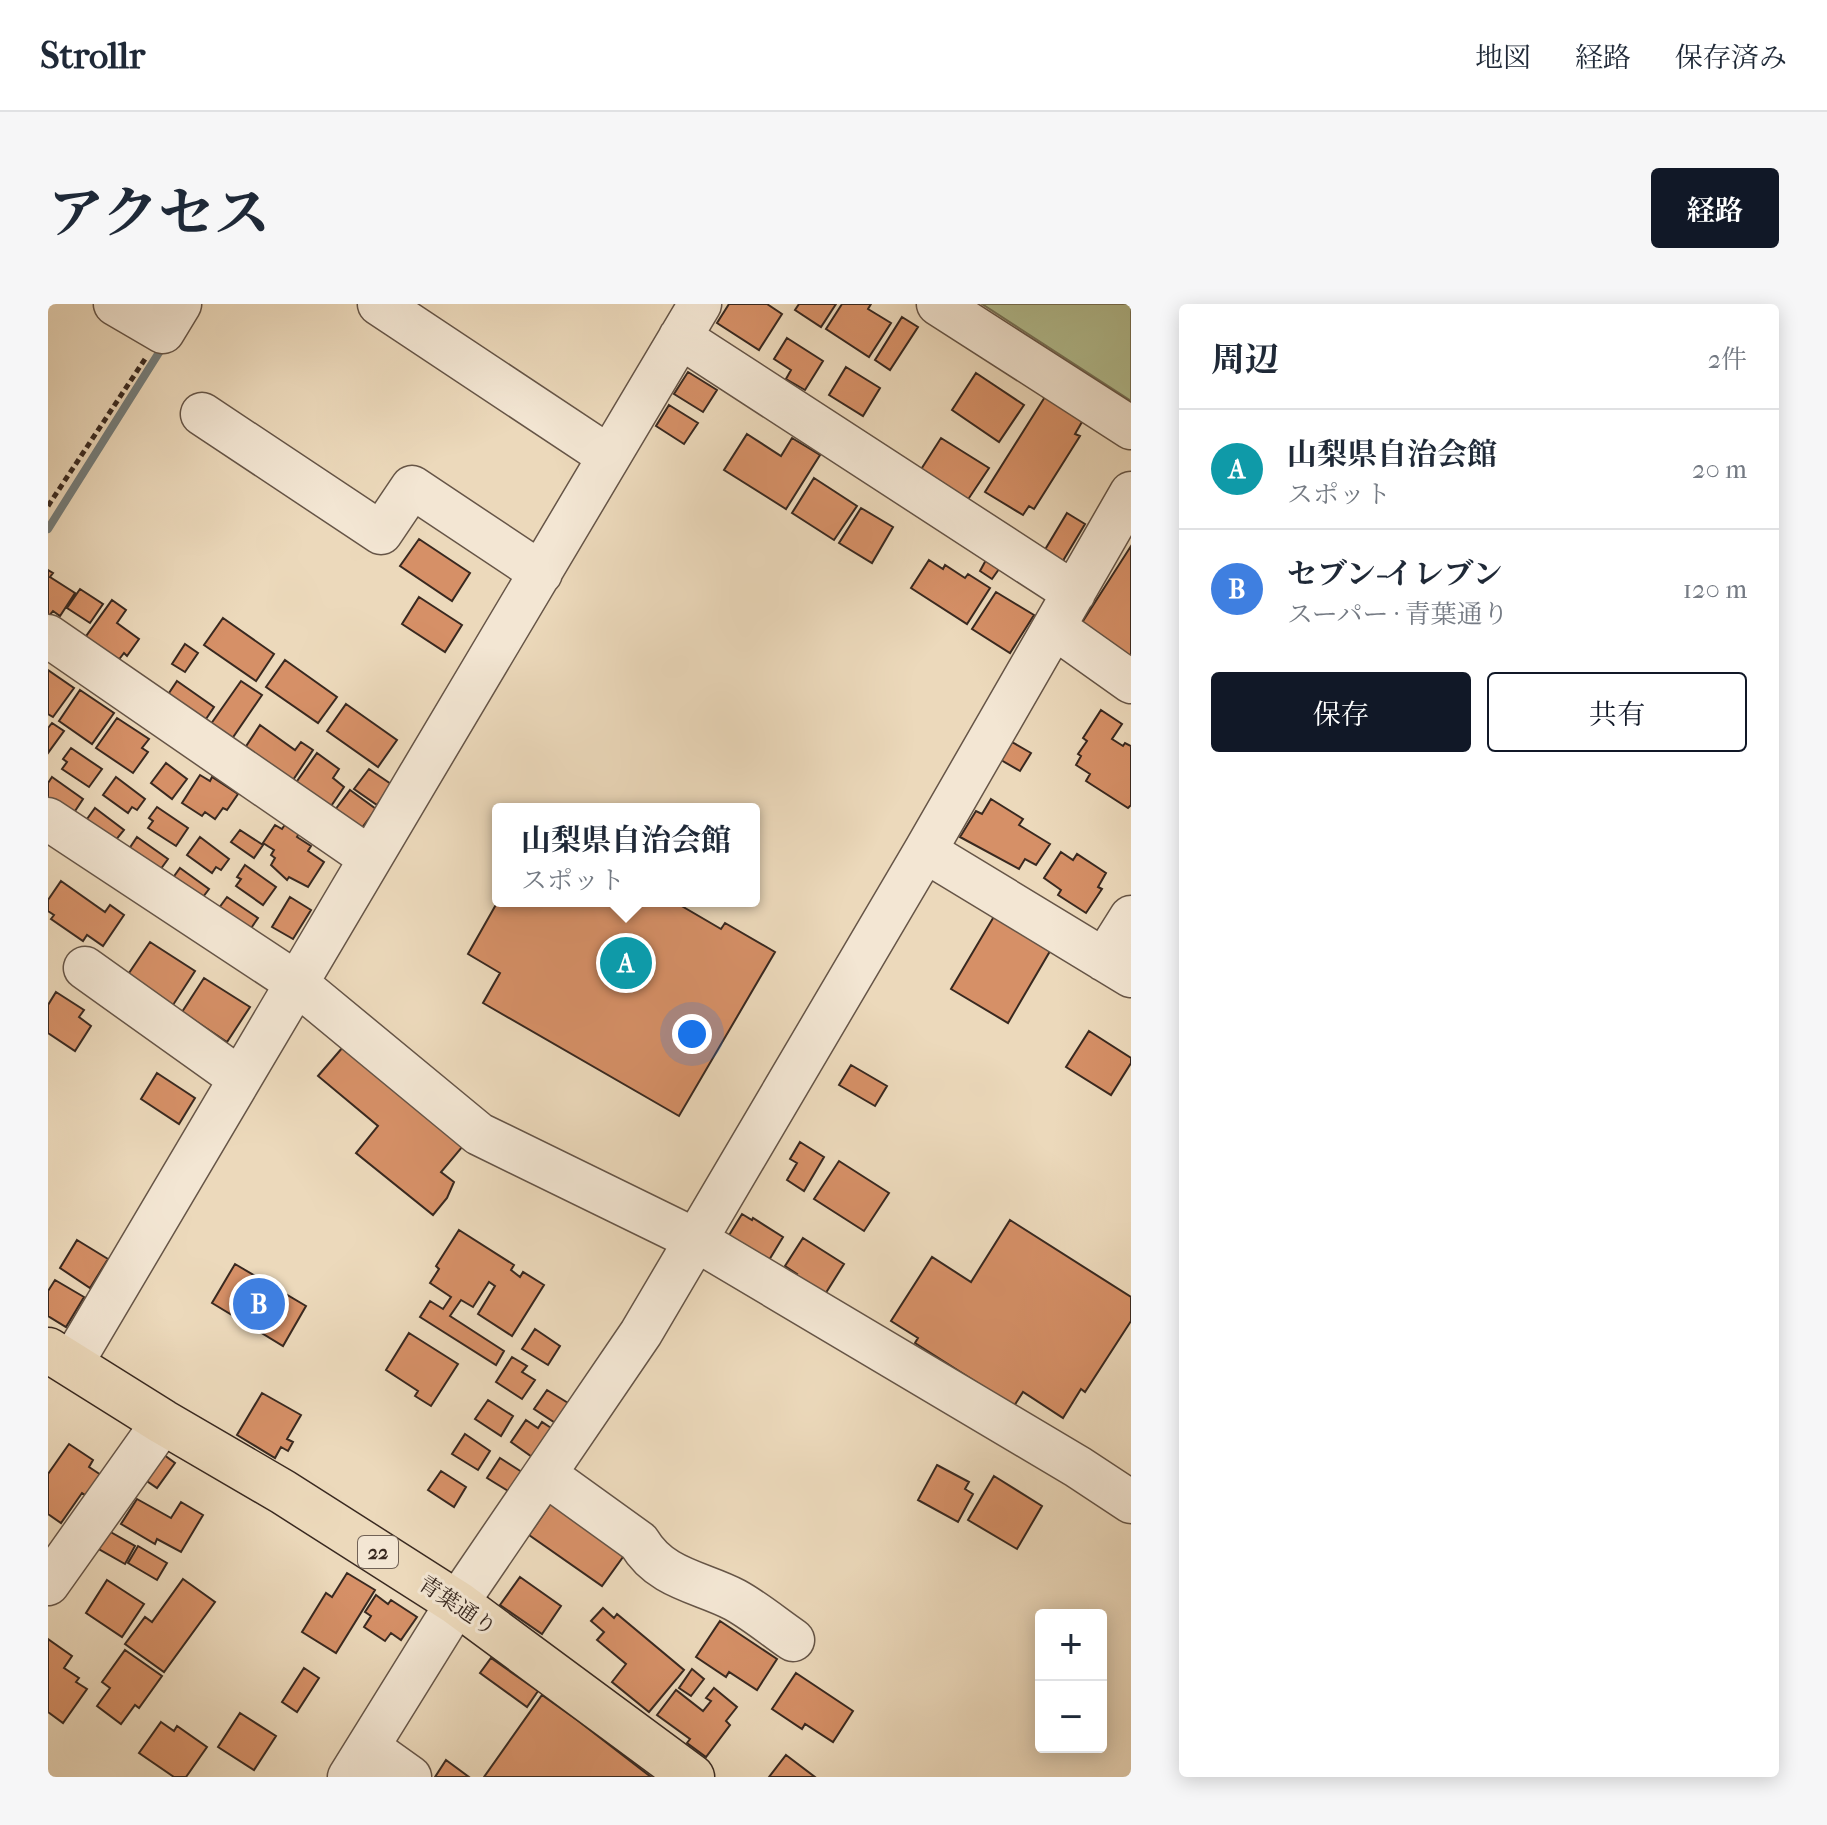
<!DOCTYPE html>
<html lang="ja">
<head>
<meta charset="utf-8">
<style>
  :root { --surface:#fff; --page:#f6f6f7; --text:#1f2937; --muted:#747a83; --line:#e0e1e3; --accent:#111827 }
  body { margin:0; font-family:"IM FELL French Canon","Noto Serif JP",serif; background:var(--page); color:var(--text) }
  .controls { position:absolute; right:24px; bottom:24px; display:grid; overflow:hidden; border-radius:8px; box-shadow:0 4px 20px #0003 }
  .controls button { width:72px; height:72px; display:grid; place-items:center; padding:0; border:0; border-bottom:2px solid var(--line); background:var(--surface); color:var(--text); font:40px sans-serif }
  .you { position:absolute; left:644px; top:730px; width:28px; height:28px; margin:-20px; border:6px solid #fff; border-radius:50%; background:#1a73e8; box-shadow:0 0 0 12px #1a73e833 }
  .badge { display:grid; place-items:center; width:52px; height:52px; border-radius:50%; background:var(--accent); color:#fff; font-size:26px; font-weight:700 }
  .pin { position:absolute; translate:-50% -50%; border:4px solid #fff; box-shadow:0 2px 8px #0006 }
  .popup { position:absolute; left:444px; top:499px; width:268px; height:104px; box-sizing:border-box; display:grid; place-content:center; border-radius:8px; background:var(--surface); filter:drop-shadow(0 2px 6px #0005); font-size:26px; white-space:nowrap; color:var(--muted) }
  .popup b { font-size:30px; color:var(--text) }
  .popup::after { content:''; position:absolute; left:50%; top:100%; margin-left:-16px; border:16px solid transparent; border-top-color:var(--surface) }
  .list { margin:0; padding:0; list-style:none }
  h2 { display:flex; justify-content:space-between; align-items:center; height:104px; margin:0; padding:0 32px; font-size:34px }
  h2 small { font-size:26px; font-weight:400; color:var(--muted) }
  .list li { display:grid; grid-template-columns:52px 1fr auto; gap:24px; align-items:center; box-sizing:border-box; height:120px; padding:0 32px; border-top:2px solid var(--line) }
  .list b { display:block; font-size:30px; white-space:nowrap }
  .list p { margin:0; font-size:26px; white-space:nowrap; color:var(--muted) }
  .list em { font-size:26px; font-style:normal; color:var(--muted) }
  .actions { display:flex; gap:16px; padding:24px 32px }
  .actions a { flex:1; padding:18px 0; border:2px solid var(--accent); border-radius:8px; text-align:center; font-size:28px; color:var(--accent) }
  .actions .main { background:var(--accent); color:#fff }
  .map { position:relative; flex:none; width:1083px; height:1473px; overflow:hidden; border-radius:8px }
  header { display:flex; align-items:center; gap:48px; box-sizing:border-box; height:112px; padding:0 40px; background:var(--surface); border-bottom:2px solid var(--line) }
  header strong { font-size:38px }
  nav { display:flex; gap:44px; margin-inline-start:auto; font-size:28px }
  .intro { display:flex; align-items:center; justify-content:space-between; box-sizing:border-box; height:192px; padding:0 48px }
  h1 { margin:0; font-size:56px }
  .button { padding:20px 36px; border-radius:8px; background:var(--accent); color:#fff; font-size:28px; font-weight:700 }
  main { display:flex; gap:48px; padding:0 48px }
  aside { flex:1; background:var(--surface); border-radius:8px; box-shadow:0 4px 20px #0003 }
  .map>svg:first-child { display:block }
</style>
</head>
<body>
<header>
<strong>Strollr</strong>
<nav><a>地図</a><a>経路</a><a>保存済み</a></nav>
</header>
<div class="intro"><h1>アクセス</h1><a class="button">経路</a></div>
<main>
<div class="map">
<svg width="1083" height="1473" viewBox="0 0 1083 1473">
  <rect width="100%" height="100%" fill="#ecd9bb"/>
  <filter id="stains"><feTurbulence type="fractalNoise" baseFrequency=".0025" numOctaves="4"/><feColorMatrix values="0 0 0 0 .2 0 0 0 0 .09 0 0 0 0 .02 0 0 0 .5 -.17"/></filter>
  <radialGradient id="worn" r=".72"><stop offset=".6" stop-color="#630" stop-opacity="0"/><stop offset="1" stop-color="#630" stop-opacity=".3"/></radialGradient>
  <path fill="#b4c092" stroke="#767459" stroke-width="2" d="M934 0H1083V97Z"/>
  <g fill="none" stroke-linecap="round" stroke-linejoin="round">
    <path stroke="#757e7c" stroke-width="8" d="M0 225 117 39"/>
  </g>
  <path fill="#d69067" stroke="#392920" stroke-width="2" d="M681 0H719L734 10 711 46 669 19Z
    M751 0H788L773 23 747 6Z
    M794 0H823L820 5 843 19 821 53 778 25Z
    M854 13 870 23 842 66 827 56Z
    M739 34 775 57 757 86 738 75 743 66 726 55Z
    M798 63 832 84 815 112 781 91Z
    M640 68 669 86 655 108 626 90Z
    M928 69 976 101 951 138 904 106Z
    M1000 88 1038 111 1027 130 1032 132 986 205 981 202 975 211 937 188Z
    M621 101 650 119 636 140 608 122Z
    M699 130 733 152 744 134 772 151 738 205 676 166Z
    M893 134 941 164 919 197 872 167Z
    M766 174 809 202 786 236 744 209Z
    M813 204 845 223 824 259 791 239Z
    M1019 209 1037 220 1013 260 995 249Z
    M371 235 422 269 404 297 352 262Z
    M1083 242V362L1028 328Z
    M881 256 895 265 897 261 917 274 920 270 942 284 919 320 863 284Z
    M938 256 951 265 944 275 932 267Z
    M0 266 5 269 2 273 27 289 12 312 5 307 0 313Z
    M32 285 55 300 42 319 19 304Z
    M948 288 986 311 962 349 924 325Z
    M371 293 414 321 397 348 354 320Z
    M64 296 78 306 69 319 91 335 79 352 76 349 66 362 31 342Z
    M175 314 226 350 208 377 156 341Z
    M137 340 150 349 137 368 124 360Z
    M237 356 289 393 270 419 218 383Z
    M0 366 26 384 5 413 0 410Z
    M129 377 166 403 152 424 117 395Z
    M193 377 214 391 179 442 158 427Z
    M32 386 66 409 44 440 11 417Z
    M298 400 349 436 330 463 279 427Z
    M1053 406 1074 420 1064 435 1075 442 1077 439 1083 442V501L1080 504 1038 477 1042 470 1028 461 1033 452 1030 450 1039 437 1035 434Z
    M69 414 101 435 94 444 100 448 85 469 48 444Z
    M4 419 16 427 0 449V424Z
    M212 421 247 446 253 438 265 446 239 485 191 453Z
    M964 438 983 449 972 467 953 456Z
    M23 444 54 465 41 483 14 465 19 458 15 455Z
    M269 449 291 465 285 474 296 483 277 511 242 487Z
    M118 459 139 475 124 495 103 479Z
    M321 465 343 480 329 501 306 485Z
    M152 471 162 477 164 473 190 490 179 506 175 504 167 515 157 508 154 512 134 499Z
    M4 473 35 495 23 513 0 497V479Z
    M68 473 97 495 89 506 84 503 80 509 55 491Z
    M302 486 328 505 307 533 281 514Z
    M943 495 975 515 971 521 1002 540 988 561 977 555 971 565 912 533 928 507 934 510Z
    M109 503 140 524 128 542 100 524 105 517 101 514Z
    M47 504 76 526 67 537 34 522Z
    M238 519 252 528 249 533 263 542 260 547 276 558 260 583 241 573 239 576 223 561 227 554 223 551 226 546 215 539 227 521 234 525Z
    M192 526 215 541 206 554 183 538Z
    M89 533 120 555 107 573 81 545Z
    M152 533 181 555 173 566 168 563 164 569 139 551Z
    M1013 548 1025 556 1029 550 1058 569 1050 583 1054 585 1038 609 1010 591 1013 586 996 574Z
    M197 561 228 583 215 601 188 582 193 575 189 573Z
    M132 564 161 585 152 597 119 582Z
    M13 577 57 608 62 601 76 611 55 642 39 631 35 637 3 615 6 611 0 607V596Z
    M179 593 210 614 197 633 171 604Z
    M242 593 263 606 245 635 224 623Z
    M450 597H625L673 625 677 619 727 648 631 812 435 699 452 669 420 650Z
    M948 609 1005 642 960 719 903 685Z
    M102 638 147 667 125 701 79 672Z
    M156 674 202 703 179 738 134 708Z
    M8 688 36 706 31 713 43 722 27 747 0 729V701Z
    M1041 727 1083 754V759L1063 791 1018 763Z
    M295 743 415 842 393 868 406 878 399 894 385 911 308 849 330 822 270 772Z
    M803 761 839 782 827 802 791 781Z
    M109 769 147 794 131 820 93 795Z
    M752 838 776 853 756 887 739 876 749 859 742 855Z
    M791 857 841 889 816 927 766 895Z
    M694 910 704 916 705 914 735 933 715 966 675 941Z
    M962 916 1083 993V1017L1037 1088 1033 1085 1015 1114 975 1088 966 1102 867 1039 870 1034 843 1017 884 953 923 978Z
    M411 926 466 961 463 966 472 973 475 968 496 981 464 1032 430 1010 447 982 441 978 425 1003 413 996 402 1012 456 1047 448 1061 372 1013 382 997 395 1005 403 993 382 979 391 965 388 962Z
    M755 934 796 960 774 995 745 976 749 970 737 962Z
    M29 936 60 955 42 984 12 964Z
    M187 960 258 1002 235 1042 164 999Z
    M7 976 36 993 18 1023 0 1012V987Z
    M487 1025 512 1042 500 1061 474 1045Z
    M361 1029 410 1060 383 1102 367 1092 370 1087 338 1066Z
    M464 1053 479 1062 474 1068 487 1076 474 1095 448 1078Z
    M499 1086 525 1102 512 1122 486 1105Z
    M214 1089 253 1111 239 1135 245 1138 240 1147 233 1143 227 1154 189 1131Z
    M440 1096 465 1112 453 1132 427 1115Z
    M478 1116 490 1124 494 1118 506 1126 487 1155 463 1138Z
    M417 1130 442 1147 430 1166 404 1150Z
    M21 1140 45 1156 41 1163 62 1177 47 1197 34 1189 13 1219 0 1210V1170Z
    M108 1145 127 1159 109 1184 90 1171Z
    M452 1154 477 1170 465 1190 439 1174Z
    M889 1161 921 1178 917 1185 925 1190 910 1218 870 1196Z
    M393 1167 418 1183 406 1203 380 1186Z
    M946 1172 994 1202 969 1245 920 1216Z
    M89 1195 123 1214 133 1198 155 1211 133 1248 109 1235 107 1240 73 1220Z
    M506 1195 580 1246 554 1282 481 1231Z
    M59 1226 87 1242 77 1260 49 1244Z
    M90 1242 119 1259 109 1276 80 1259Z
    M299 1269 327 1286 288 1349 254 1328 278 1289 284 1293Z
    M472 1273 513 1302 494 1330 452 1301Z
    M135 1275 167 1298 116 1368 77 1340 97 1313 104 1318Z
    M59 1276 96 1300 74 1333 38 1309Z
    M328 1291 340 1300 343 1296 369 1313 353 1336 343 1329 337 1337 316 1323 323 1312 317 1308Z
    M555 1304 566 1314 569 1310 636 1366 601 1408 564 1378 578 1360 549 1336 556 1328 543 1317Z
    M672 1317 729 1355 709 1386 681 1368 678 1373 648 1353Z
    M0 1335 24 1352 16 1364 31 1374 28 1378 39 1385 15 1419 0 1408Z
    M77 1346 114 1372 91 1404 87 1401 73 1420 49 1402 62 1384 54 1378Z
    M443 1354 490 1387 479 1403 432 1369Z
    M256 1364 271 1374 249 1408 234 1398Z
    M644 1365 656 1375 643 1392 631 1384Z
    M748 1369 805 1407 785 1438 757 1420 754 1425 724 1405Z
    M666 1384 689 1403 678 1417 682 1421 658 1453 639 1439 642 1435 609 1411 628 1386 655 1407 663 1397 658 1394Z
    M494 1391 529 1416 603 1473H436Z
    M192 1409 228 1432 206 1466 170 1443Z
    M113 1418 126 1427 129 1422 159 1443 138 1473H126L91 1449Z
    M738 1451 767 1473H721Z
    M398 1456 421 1473H387Z"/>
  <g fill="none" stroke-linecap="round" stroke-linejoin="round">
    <defs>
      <path id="minor" d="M67 0 115 28 132 0
        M331 0 560 152
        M890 0 1083 124
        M632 33 1026 289
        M154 110 333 229 364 183 493 269
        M1007 324 1083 378
        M0 332 322 554
        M0 515 247 678 431 830 648 936 1030 1163 1083 1198
        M877 547 1083 672
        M1056 656 1083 613
        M37 664 191 774
        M24 1059C231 705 443 353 652 0
        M498 1171 591 1238C613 1275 653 1278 687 1296 707 1307 726 1323 745 1336
        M0 1280 115 1118
        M320 1443 362 1473
        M301 1473 409 1299 593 1029 877 547 1083 189"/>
      <path id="major" d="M0 1046 115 1118 235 1188 409 1299 644 1473"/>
    </defs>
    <use href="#minor" stroke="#665547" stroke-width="45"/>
    <use href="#major" stroke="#392920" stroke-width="47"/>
    <path stroke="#392920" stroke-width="5" stroke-dasharray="6 4" stroke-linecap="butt" d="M0 202 97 55"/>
    <use href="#minor" stroke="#f3e6d3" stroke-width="42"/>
    <use href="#major" stroke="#ecd9bb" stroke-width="44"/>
  </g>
  <g text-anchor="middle" stroke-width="6" stroke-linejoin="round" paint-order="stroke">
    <rect fill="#f3e6d3" stroke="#716256" stroke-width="2" x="310" y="1232" width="40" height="32" rx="6"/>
    <g font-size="20" font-weight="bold" fill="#392920">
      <text x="330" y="1255">22</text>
    </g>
    <g font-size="22" fill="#392920" stroke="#f3e6d3">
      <text transform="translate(410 1301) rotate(34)" y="8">青葉通り</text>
    </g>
  </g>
  <rect width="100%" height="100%" filter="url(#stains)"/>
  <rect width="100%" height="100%" fill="url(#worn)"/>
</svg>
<div class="controls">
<button>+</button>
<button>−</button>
</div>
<div class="you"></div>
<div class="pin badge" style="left:578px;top:659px;background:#0f9aa8">A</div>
<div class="popup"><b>山梨県自治会館</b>スポット</div>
<div class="pin badge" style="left:211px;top:1000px;background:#3f7fe0">B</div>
</div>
<aside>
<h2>周辺<small>2件</small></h2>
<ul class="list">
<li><span class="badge" style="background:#0f9aa8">A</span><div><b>山梨県自治会館</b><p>スポット</p></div><em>20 m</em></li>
<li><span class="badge" style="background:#3f7fe0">B</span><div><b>セブン-イレブン</b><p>スーパー · 青葉通り</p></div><em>120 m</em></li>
</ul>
<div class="actions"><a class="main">保存</a><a>共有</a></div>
</aside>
</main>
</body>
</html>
